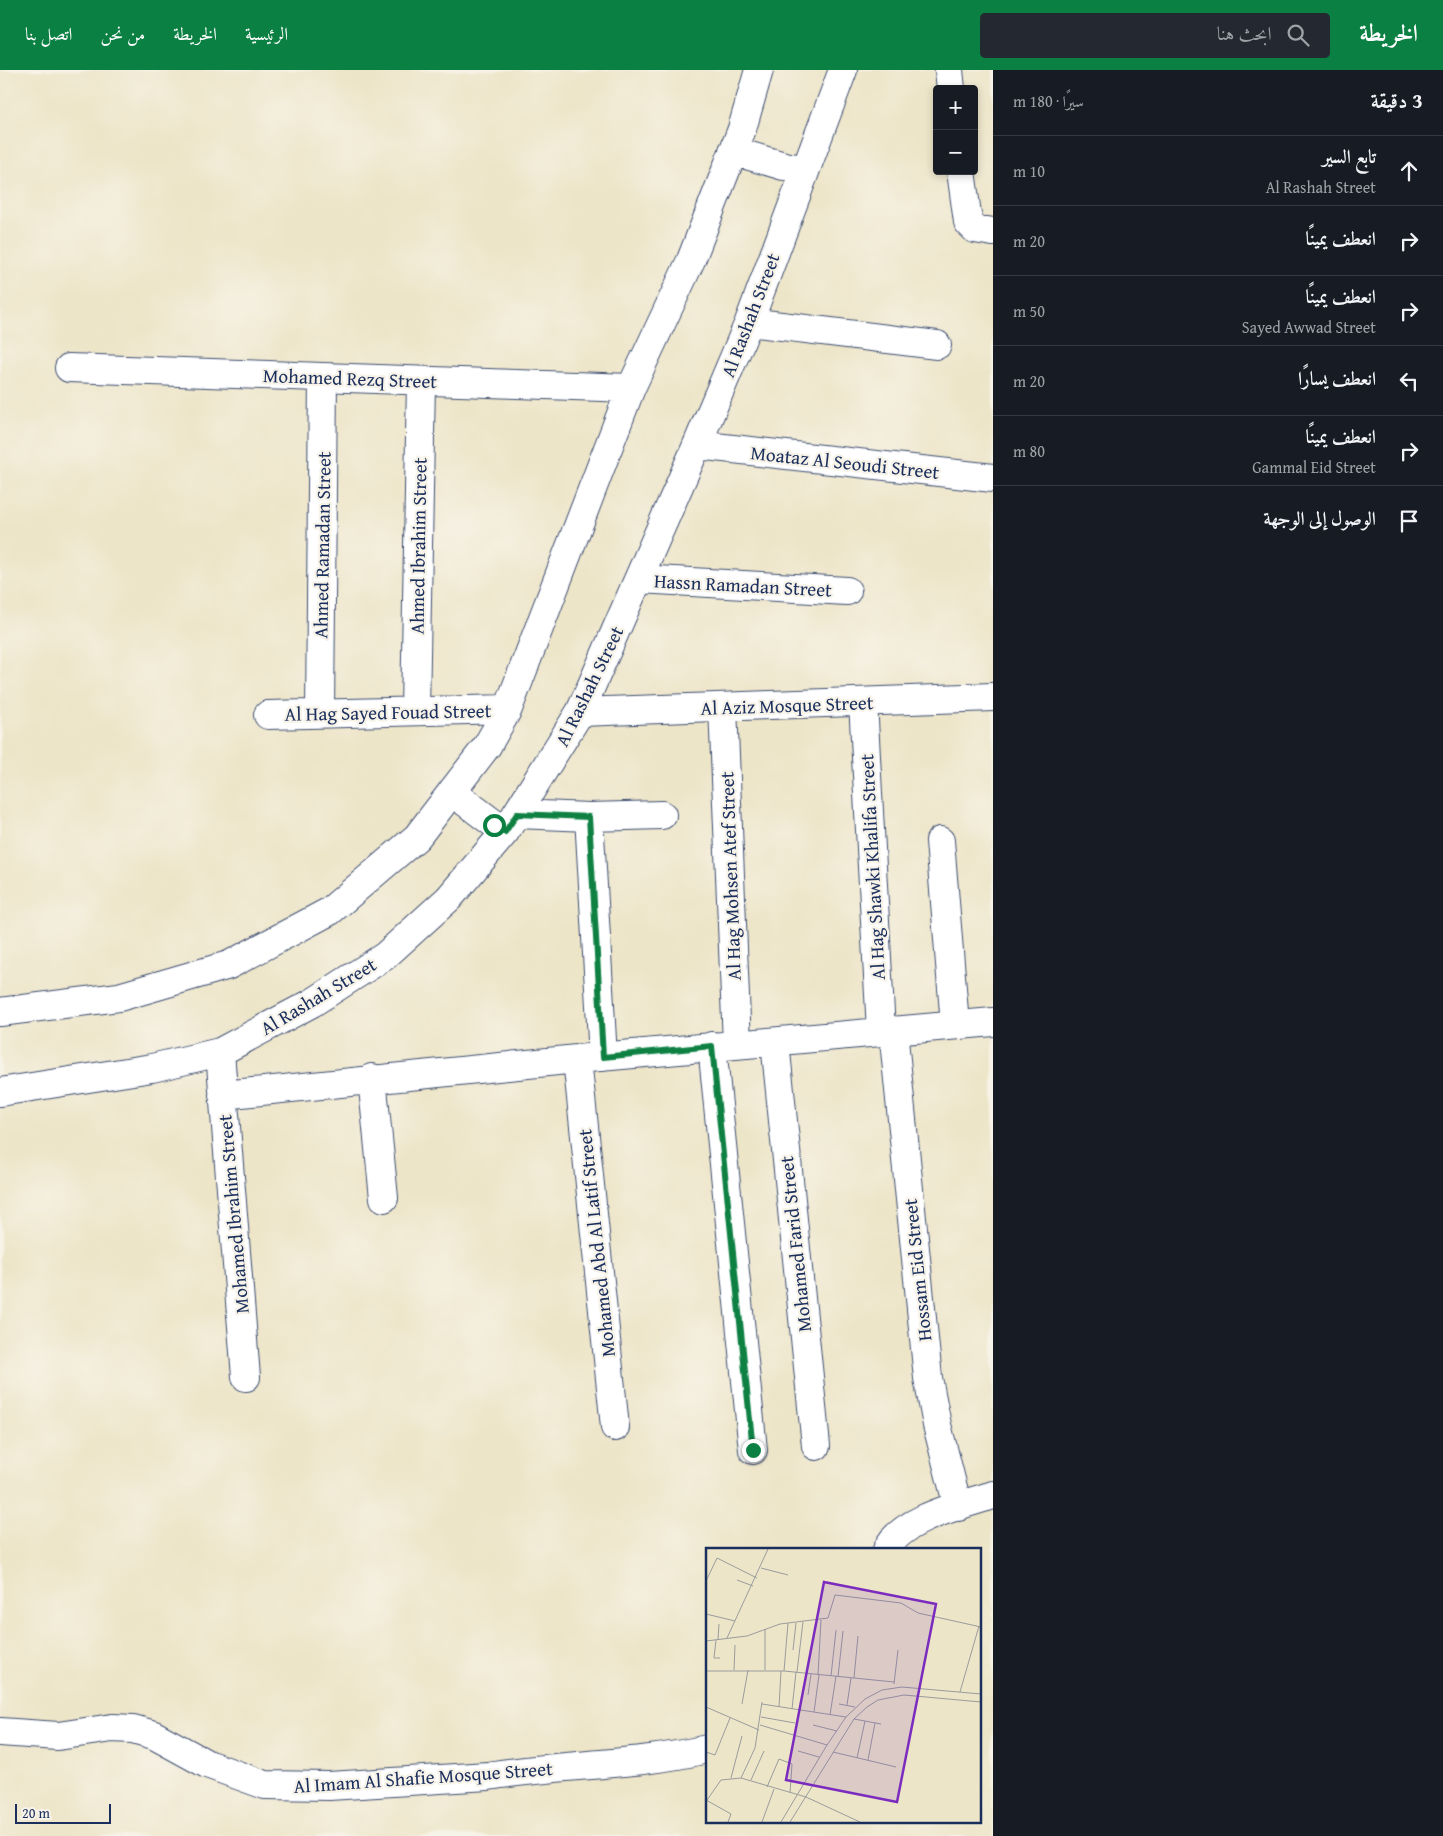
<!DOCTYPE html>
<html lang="ar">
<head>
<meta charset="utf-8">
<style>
  :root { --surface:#171b24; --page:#242831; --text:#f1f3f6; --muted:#9ea1a6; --line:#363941; --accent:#0b8043 }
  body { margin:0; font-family:"Gentium Book Plus",Amiri,serif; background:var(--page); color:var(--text); direction:rtl }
  .controls { position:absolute; right:15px; top:15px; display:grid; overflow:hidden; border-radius:5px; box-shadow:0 2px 8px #0003 }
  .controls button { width:45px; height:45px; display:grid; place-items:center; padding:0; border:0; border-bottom:1px solid var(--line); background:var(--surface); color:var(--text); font:25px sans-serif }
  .scale { position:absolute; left:15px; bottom:12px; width:96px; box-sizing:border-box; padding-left:5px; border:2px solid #1b2f5e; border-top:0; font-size:14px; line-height:18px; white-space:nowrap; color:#1b2f5e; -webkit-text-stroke:4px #f7f3e8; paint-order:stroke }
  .stop { position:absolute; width:15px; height:15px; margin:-11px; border:4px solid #0b8043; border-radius:50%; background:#fff }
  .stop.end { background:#0b8043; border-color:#fff; box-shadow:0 1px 5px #0008 }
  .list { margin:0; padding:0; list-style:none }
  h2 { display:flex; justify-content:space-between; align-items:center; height:65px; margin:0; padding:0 20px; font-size:21px }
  h2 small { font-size:16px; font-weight:400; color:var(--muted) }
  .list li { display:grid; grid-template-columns:32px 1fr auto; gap:15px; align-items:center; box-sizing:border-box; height:70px; padding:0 20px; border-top:1px solid var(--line) }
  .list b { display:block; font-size:19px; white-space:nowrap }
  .list p { margin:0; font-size:16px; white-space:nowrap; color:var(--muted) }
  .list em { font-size:16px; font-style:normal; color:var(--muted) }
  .icon { flex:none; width:28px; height:28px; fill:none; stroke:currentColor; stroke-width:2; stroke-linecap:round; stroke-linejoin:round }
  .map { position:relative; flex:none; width:993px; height:1766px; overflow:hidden; direction:ltr }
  header { display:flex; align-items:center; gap:30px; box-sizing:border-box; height:70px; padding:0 25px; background:var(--accent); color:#fff }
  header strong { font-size:24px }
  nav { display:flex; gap:28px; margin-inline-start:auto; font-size:18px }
  .search { width:350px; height:45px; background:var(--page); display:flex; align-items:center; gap:12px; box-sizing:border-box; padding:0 18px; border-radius:5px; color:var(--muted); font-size:19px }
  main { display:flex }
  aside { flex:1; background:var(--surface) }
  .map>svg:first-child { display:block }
</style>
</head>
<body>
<header>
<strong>الخريطة</strong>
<div class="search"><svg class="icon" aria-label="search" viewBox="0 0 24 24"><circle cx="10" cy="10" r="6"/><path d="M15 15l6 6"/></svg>ابحث هنا</div>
<nav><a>الرئيسية</a><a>الخريطة</a><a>من نحن</a><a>اتصل بنا</a></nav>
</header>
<main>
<aside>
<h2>3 دقيقة<small>سيرًا · 180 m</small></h2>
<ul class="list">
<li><svg class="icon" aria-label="ahead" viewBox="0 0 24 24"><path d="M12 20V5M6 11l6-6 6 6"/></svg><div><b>تابع السير</b><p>Al Rashah Street</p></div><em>10 m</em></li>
<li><svg class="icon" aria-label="right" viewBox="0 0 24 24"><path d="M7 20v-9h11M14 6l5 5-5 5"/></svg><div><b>انعطف يمينًا</b></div><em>20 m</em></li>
<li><svg class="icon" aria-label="right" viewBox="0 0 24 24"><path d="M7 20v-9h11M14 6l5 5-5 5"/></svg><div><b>انعطف يمينًا</b><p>Sayed Awwad Street</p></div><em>50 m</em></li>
<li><svg class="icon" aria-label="left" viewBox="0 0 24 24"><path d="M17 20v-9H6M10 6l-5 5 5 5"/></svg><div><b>انعطف يسارًا</b></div><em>20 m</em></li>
<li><svg class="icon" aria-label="right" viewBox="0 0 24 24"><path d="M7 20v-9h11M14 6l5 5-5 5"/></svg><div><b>انعطف يمينًا</b><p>Gammal Eid Street</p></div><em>80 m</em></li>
<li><svg class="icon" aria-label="arrive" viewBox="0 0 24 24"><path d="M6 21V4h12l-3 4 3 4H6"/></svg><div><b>الوصول إلى الوجهة</b></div></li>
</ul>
</aside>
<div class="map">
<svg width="993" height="1766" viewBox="0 0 993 1766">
  <rect width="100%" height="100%" fill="#f7f3e8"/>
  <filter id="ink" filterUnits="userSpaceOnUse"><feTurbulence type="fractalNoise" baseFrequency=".02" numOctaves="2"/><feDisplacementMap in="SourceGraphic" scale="10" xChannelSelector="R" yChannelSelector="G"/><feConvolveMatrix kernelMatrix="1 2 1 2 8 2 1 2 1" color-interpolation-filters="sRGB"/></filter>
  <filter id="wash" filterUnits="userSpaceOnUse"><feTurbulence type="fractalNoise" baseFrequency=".0096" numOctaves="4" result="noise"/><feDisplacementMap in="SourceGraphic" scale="20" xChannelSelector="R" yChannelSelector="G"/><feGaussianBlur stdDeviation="1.12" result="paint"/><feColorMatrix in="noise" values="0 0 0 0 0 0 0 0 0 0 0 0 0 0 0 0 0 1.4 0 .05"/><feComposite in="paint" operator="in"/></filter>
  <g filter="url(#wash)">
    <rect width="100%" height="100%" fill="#ede5c8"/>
  </g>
  <g filter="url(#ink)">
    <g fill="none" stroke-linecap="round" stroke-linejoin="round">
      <defs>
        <path id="minor" d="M949 0 951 19
          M733 81 784 96 805 99
          M961 101 968 152 975 159 993 162
          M749 252 937 275
          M69 298 631 318
          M697 375 993 408
          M639 509 847 521
          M863 632 881 961
          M723 637 737 974
          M415 641 421 311
          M580 642 993 627
          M320 643 323 307
          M268 645 508 639
          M452 722 505 762
          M517 744 589 747 662 745
          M589 747 603 987
          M940 771 955 955
          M0 942 119 927 229 895 330 841 417 767 487 676 508 639 631 318 691 190 742 59 759 0
          M893 960 928 1308 937 1355 958 1437
          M775 972 816 1376
          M712 976 753 1380
          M220 982 246 1307
          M577 989 615 1357
          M372 1008 384 1128
          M0 1022 152 998 220 982 312 933 385 886 449 828 505 762 580 642 697 375 749 252 843 0
          M223 1025 577 989 993 952
          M887 1480C899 1449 963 1435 993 1425
          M0 1662 58 1666 112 1658 133 1659 154 1665 207 1694 265 1715 329 1716 488 1706C561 1694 635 1696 707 1679"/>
      </defs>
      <use href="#minor" stroke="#3a4a6e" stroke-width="30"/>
      <use href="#minor" stroke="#fff" stroke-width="28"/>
    </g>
  </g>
  <g fill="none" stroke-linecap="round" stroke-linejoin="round" filter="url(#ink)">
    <path stroke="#0b8043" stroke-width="6" d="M494 755 505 762 517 744 589 747 603 987 712 976 753 1380"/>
  </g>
  <g text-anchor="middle" stroke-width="4.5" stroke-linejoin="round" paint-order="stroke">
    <g font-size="19" fill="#1b2f5e" stroke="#f7f3e8">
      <text transform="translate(750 245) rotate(-69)" y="7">Al Rashah Street</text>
      <text transform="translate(350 308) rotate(2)" y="7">Mohamed Rezq Street</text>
      <text transform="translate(845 392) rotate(6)" y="7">Moataz Al Seoudi Street</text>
      <text transform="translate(322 475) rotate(-89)" y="7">Ahmed Ramadan Street</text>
      <text transform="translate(418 476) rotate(-89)" y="7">Ahmed Ibrahim Street</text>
      <text transform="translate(743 515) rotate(3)" y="7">Hassn Ramadan Street</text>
      <text transform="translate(589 616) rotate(-64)" y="7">Al Rashah Street</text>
      <text transform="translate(787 635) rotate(-2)" y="7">Al Aziz Mosque Street</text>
      <text transform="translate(388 642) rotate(-1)" y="7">Al Hag Sayed Fouad Street</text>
      <text transform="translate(872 797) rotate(-93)" y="7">Al Hag Shawki Khalifa Street</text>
      <text transform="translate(730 806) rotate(-92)" y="7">Al Hag Mohsen Atef Street</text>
      <text transform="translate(318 926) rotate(-31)" y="7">Al Rashah Street</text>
      <text transform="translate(233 1144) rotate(-95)" y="7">Mohamed Ibrahim Street</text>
      <text transform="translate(596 1173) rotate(-96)" y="7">Mohamed Abd Al Latif Street</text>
      <text transform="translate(795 1174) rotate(-96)" y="7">Mohamed Farid Street</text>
      <text transform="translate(917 1200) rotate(-96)" y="7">Hossam Eid Street</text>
      <text transform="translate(423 1707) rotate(-4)" y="7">Al Imam Al Shafie Mosque Street</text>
    </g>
  </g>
  <g transform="translate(706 1478)">
    <rect width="275" height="275" fill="#ede5c8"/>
    <path fill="none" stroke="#999c9e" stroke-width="1" d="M55 20 82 27M31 32 47 38M0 33 11 10 51 30M0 66 29 73M21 90 62 1M12 91 13 76M10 92 8 110H14M0 93 41 88 74 76 122 70 129 47 195 55 212 65 275 79M87 102 90 75M28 122 29 97M59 122V81M0 123H78L188 134M78 123 82 75M91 124 97 74M112 127 115 72M125 128 130 82M132 129 137 83M148 130 152 88M188 136 192 102M254 144 273 78M102 147 105 126M36 156 42 122M56 156 140 169M133 156 149 159M141 157 145 130M0 159 53 182M73 159 75 123M86 161 90 124M108 164 113 127M124 167 130 128M55 169 89 175M148 171 175 176M54 177 121 197M107 177 131 183M92 203 113 209M0 204 9 207 24 170M127 204 190 219M151 210 159 173M162 212 169 175M25 230 36 188M35 230 49 200 56 154M45 232 58 203M61 239 73 211 86 216 84 245M0 252 25 266 22 274M1 252 15 232 35 230 100 249 154 274M56 274 68 241M75 274 121 197 140 169 159 151 176 142 196 139 275 146M84 274 148 171 161 159 172 152 198 147 275 154"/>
    <path fill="#7b2cbf" fill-opacity="0.15" stroke="#7b2cbf" stroke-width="2.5" d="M118 34 230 56 191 254 80 232Z"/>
    <rect width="275" height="275" fill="none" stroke="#1b2f5e" stroke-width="2.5"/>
  </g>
</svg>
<div class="controls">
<button>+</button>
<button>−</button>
</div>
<div class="scale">20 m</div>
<div class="stop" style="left:494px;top:755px"></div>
<div class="stop end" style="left:753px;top:1380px"></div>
</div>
</main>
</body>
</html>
